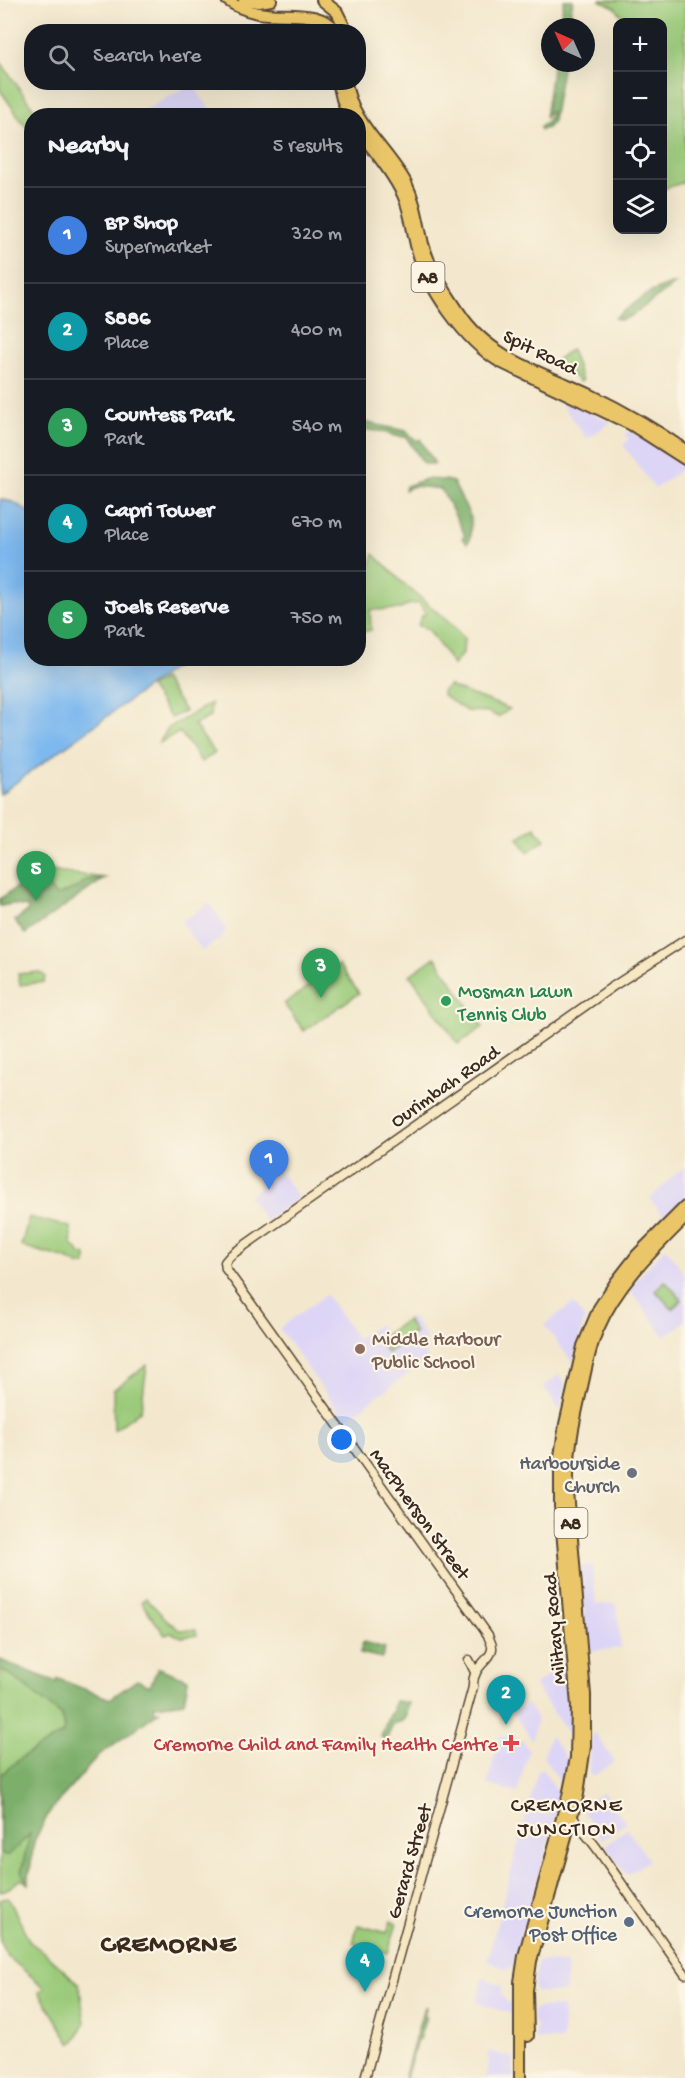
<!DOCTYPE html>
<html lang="en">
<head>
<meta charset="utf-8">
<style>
  :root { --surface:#171b24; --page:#20242c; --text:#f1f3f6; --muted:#9ea1a6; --line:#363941; --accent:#1f6fb2 }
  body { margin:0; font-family:"Gochi Hand",sans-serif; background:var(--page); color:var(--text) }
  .controls { position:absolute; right:18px; top:18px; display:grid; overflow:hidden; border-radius:12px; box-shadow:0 6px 24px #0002 }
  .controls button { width:54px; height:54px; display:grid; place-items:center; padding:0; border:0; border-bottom:2px solid var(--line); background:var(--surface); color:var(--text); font:30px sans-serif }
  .compass { position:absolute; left:541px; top:18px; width:54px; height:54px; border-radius:50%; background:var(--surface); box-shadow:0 6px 24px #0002; rotate:315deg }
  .you { position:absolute; left:342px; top:1440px; width:21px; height:21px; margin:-15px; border:4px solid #fff; border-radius:50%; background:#1a73e8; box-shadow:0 0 0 9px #1a73e833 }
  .badge { display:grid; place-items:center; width:39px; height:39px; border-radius:50%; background:var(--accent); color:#fff; font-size:20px; font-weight:700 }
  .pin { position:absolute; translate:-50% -50px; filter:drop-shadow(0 2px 3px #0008) }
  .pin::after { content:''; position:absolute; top:32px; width:21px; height:18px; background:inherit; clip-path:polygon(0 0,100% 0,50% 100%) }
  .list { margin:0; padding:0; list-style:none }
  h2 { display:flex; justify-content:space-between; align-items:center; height:78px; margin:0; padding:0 24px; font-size:26px }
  h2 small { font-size:20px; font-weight:400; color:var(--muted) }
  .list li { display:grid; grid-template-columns:39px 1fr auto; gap:18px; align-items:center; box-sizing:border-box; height:96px; padding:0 24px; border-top:2px solid var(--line) }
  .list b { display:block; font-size:22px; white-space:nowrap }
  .list p { margin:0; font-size:20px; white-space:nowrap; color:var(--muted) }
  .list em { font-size:20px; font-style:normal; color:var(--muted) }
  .icon { flex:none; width:33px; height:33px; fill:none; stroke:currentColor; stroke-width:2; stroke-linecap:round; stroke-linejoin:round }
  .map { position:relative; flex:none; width:685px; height:2078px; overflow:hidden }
  .search { position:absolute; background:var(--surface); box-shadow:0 6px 24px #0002; left:24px; top:24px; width:342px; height:66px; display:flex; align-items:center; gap:15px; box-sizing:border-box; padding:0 21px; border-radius:24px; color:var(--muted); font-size:22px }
  .panel { position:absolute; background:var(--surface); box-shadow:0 6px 24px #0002; left:24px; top:108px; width:342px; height:558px; border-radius:24px }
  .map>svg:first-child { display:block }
</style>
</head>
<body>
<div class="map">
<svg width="685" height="2078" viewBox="0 0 685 2078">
  <rect width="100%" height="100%" fill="#fcf5e5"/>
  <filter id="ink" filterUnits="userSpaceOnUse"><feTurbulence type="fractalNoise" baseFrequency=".0167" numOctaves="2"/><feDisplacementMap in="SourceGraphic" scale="12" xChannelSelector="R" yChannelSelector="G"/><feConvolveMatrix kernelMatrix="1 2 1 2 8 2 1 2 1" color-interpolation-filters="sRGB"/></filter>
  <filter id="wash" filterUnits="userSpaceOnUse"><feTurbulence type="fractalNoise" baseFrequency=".008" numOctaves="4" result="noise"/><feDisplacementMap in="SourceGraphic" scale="24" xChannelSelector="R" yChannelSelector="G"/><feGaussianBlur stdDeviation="1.35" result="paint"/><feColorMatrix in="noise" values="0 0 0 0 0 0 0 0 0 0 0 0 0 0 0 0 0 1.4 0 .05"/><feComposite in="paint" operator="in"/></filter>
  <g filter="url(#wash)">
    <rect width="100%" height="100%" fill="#f3e8cd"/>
    <path fill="#ddd5f6" d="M192 84 214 115H132L143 111Z
      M563 400 611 422 587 439 560 402Z
      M630 430 634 433 685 467 655 489 623 445 629 440 625 435Z
      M209 903 224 924 225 932 222 937 202 951 181 922Z
      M685 1167V1198L667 1216 664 1217 650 1199 673 1176Z
      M281 1173 298 1198 265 1221 248 1196Z
      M664 1249H667L685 1275V1322L665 1337 631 1291 632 1285Z
      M326 1295 357 1339 379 1324 386 1335 412 1317 425 1336 427 1360 345 1420 279 1328Z
      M573 1303 585 1319 573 1363 544 1325Z
      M559 1375 566 1386 560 1411 543 1386Z
      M592 1565 596 1604 616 1603 621 1648 590 1651 587 1647 581 1570 582 1566Z
      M566 1662 572 1724 571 1732 568 1733 534 1685Z
      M527 1704 537 1719 532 1740 513 1713Z
      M595 1733 615 1762 592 1777 589 1772 592 1735Z
      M500 1735 523 1741 529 1750 517 1793 487 1785Z
      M550 1735 569 1762 563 1786 543 1757Z
      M538 1770H543L561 1796 518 1954H516L512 1967 507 1970 487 1961Z
      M603 1792 626 1823 602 1840 583 1812 588 1802Z
      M627 1829 649 1860 627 1875 605 1845Z
      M538 1961 567 1963 565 1993 537 1992 534 1989Z
      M485 1978 503 1986 501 1993 506 2002 510 2003 511 2000H513V2014L476 2003 482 1979Z
      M563 2007V2041L534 2039 536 2024 533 2023V2015L534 2010 537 2008Z
      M489 2051 514 2058 513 2078H485L490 2060 487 2059Z"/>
    <path fill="#9bcb7a" stroke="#6b7a4c" stroke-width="1.5" d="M599 0H685V182L663 189 662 22H624V19L615 7Z
      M0 61 38 115 32 116 31 122 25 126 0 90Z
      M571 349 582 381 579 382 573 375 550 365Z
      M374 554 402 582 451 624 464 638 463 653 453 665 429 630 418 625 421 617 426 613 419 603 407 605 401 609 370 610 371 630 359 633V572L360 568 368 570Z
      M163 679 185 711 171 718 149 687Z
      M450 685 451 687 510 709 498 717 488 712 466 711 443 695 442 691Z
      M211 703 210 717 194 725 215 753 201 762 180 732 159 743 168 728Z
      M535 827 545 840 528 852 518 838Z
      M42 870 105 878 25 934 15 921 29 910 27 907 12 904 0 906V899Z
      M435 957 483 1027 458 1044 410 975Z
      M339 965 359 993 304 1031 284 1004Z
      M39 972 45 976 44 982 20 985 18 974Z
      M29 1217 70 1227 72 1245 77 1249 79 1254 86 1255V1265H78L67 1259 21 1246Z
      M665 1281 682 1300 672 1309 655 1290Z
      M407 1320 415 1333 387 1353 378 1340Z
      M147 1365 141 1410 114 1430 113 1390Z
      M146 1598 163 1616 179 1630H196L197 1635 182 1637 171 1633 165 1635 141 1602Z
      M0 1660 56 1682 58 1679 110 1699 137 1680 150 1686 158 1668 188 1679 184 1702 154 1706 155 1712 160 1711 99 1755 50 1811 34 1841 28 1884 21 1879 9 1888 0 1892Z
      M8 1897 30 1942 46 1954 79 1984 85 2023C77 2031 81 2037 71 2044L39 1992 45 1988 7 1956 0 1943V1900Z
      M391 1921 397 1923 388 1953 353 1943 358 1925 387 1933Z"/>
    <path fill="#7caf6a" stroke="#5c6c44" stroke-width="1.5" d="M564 0H573L568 27H559Z
      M553 63H563L553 121 547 128 541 130 540 127 547 121 552 113 549 112 545 118Z
      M671 284H676L631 316 621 320 615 318 647 294Z
      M359 421 406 431 417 441 420 439 435 464H424L406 437 394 436 387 432 359 429Z
      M426 479 445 480 453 482 471 518 470 540 467 543 462 538 465 537 463 531 441 489 414 486 405 490 406 486Z
      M42 870 40 876 56 896 78 887 86 880 105 878 25 934 15 921 29 910 27 907 12 904 0 906V899Z
      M363 1642 385 1648 382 1658 360 1653Z
      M0 1660 56 1682 58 1679 110 1699 137 1680 150 1686 158 1668 188 1679 184 1702 154 1706 155 1712 160 1711 99 1755 50 1811 34 1841 28 1884 21 1872 30 1834 8 1856 0 1853V1775L22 1757 63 1733 64 1725 62 1716 9 1674 0 1671Z
      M396 1701 408 1703 405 1719 400 1722 394 1723 386 1740 381 1737 389 1715 393 1711 394 1702Z
      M424 2007H426L424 2016H426L419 2040H417L406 2078H404Z"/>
    <path fill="#7db8ee" stroke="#5c7186" stroke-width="1.5" d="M0 499 13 502 31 513 32 658 186 659 0 794Z"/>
  </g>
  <g filter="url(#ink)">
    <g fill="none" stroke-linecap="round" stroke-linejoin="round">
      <defs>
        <path id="secondary" d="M469 1660 475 1672
          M570 1814 596 1847 685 1974
          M365 2078 473 1687C472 1665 491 1661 492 1649 493 1644 489 1640 488 1635L247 1298 226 1269 225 1262 231 1255 612 987 685 940"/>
        <path id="highway" d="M227 0C266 29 312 0 338 32
          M244 0 259 2 271 0
          M322 0 337 12 347 32
          M338 82 342 99 349 116
          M346 82C351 122 388 150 406 183 416 203 418 223 423 244 430 269 445 291 459 312 489 359 544 373 591 395 624 411 655 429 685 450
          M358 130C374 151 392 172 403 195 411 212 412 231 417 249 427 288 465 341 500 362L632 425 685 459
          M528 2036 527 1990 531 1961 578 1794 585 1746V1695L568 1491C567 1456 573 1425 581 1391 586 1370 589 1349 598 1329 616 1286 652 1251 685 1218
          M520 2078V1982L524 1956 568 1796 576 1758 577 1706 560 1506V1456L565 1424 583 1346 599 1308 616 1282 637 1255 685 1207"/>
      </defs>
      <use href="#secondary" stroke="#574638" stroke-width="11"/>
      <use href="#highway" stroke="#574638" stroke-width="14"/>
      <use href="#secondary" stroke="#f7e8c3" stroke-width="8"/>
      <use href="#highway" stroke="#ebc669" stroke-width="10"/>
    </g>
  </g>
  <circle fill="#2e9e5b" stroke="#fcf5e5" stroke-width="2" cx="446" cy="1001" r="6"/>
  <circle fill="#8d6e63" stroke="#fcf5e5" stroke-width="2" cx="360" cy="1349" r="6"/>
  <circle fill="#6b7280" stroke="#fcf5e5" stroke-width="2" cx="632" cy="1473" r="6"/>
  <path fill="#e0444e" stroke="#fcf5e5" stroke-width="2" d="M508 1734h6v6h6v6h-6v6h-6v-6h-6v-6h6z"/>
  <circle fill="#5c6f8a" stroke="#fcf5e5" stroke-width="2" cx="629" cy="1922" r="6"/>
  <g text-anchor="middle" stroke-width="4.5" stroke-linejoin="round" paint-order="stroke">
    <g fill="#fcf5e5" stroke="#75675a" stroke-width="1.5">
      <rect x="411.5" y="262" width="33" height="30" rx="4.5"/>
      <rect x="554.5" y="1508" width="33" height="30" rx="4.5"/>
    </g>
    <g font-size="18" font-weight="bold" fill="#3b2a1e">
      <text x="428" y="283">A8</text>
      <text x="571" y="1529">A8</text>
    </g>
    <g font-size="20" fill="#3b2a1e" stroke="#fcf5e5">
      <text transform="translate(541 351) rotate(26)" y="7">Spit Road</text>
      <text transform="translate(444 1085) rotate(-35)" y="7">Ourimbah Road</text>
      <text transform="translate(421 1513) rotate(54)" y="7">MacPherson Street</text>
      <text transform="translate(553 1629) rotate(-95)" y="7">Military Road</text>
      <text transform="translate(408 1861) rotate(-74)" y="7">Gerard Street</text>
    </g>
    <g font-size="20" fill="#27864d" stroke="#fcf5e5" text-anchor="start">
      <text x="458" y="997">Mosman Lawn<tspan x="458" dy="23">Tennis Club</tspan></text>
    </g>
    <g font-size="20" fill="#785e54" stroke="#fcf5e5" text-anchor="start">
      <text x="372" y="1345">Middle Harbour<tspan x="372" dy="23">Public School</tspan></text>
    </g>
    <g font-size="20" fill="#5b616d" stroke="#fcf5e5" text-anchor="end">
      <text x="620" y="1469">Harbourside<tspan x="620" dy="23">Church</tspan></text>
    </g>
    <g font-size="20" fill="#be3a42" stroke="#fcf5e5" text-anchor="end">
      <text x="498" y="1750">Cremorne Child and Family Health Centre</text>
    </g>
    <g font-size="20" fill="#4e5e75" stroke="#fcf5e5" text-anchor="end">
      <text x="617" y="1917">Cremorne Junction<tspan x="617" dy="23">Post Office</tspan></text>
    </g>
    <g font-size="21" letter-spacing="1.5" fill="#3b2a1e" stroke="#fcf5e5">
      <text x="567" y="1811">CREMORNE<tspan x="567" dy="24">JUNCTION</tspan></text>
    </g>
    <g font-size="26" font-weight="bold" letter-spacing="1.5" fill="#3b2a1e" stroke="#fcf5e5">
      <text x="169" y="1951">CREMORNE</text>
    </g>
  </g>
</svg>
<div class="controls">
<button>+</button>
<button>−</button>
<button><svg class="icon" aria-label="locate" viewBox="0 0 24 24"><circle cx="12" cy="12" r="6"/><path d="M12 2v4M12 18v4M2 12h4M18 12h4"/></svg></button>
<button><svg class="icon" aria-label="layers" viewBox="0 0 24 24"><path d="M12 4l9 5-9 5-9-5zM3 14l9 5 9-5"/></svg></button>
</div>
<svg class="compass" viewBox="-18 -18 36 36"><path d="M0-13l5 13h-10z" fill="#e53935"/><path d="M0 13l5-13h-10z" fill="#9ea1a6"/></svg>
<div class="you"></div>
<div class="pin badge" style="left:269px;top:1190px;background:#3f7fe0">1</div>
<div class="pin badge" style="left:506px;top:1725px;background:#0f9aa8">2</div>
<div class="pin badge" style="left:321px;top:998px;background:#2e9e5b">3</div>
<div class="pin badge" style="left:365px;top:1992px;background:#0f9aa8">4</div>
<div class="pin badge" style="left:36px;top:901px;background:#2e9e5b">5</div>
<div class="search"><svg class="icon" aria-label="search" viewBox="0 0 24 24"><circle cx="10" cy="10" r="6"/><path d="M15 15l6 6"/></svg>Search here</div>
<section class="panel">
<h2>Nearby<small>5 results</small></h2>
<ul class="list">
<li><span class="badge" style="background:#3f7fe0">1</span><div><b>BP Shop</b><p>Supermarket</p></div><em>320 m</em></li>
<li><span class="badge" style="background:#0f9aa8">2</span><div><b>S886</b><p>Place</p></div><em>400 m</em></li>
<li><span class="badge" style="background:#2e9e5b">3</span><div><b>Countess Park</b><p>Park</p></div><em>540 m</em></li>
<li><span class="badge" style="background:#0f9aa8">4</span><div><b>Capri Tower</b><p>Place</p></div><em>670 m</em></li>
<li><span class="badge" style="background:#2e9e5b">5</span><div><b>Joels Reserve</b><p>Park</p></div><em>750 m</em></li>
</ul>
</section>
</div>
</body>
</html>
